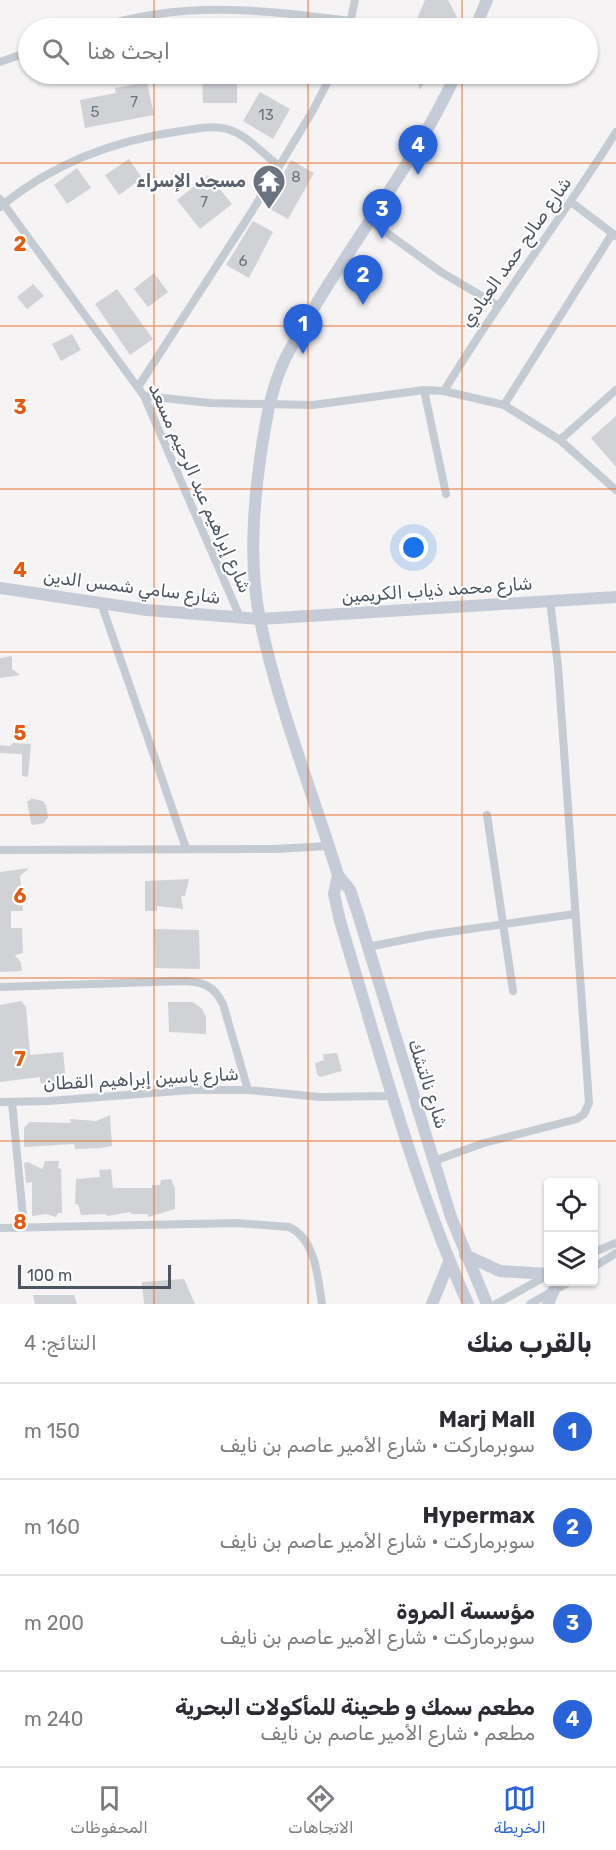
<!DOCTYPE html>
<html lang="ar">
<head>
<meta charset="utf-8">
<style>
  :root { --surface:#fff; --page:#f7f7f7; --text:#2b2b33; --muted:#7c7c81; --line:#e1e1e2; --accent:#2963d8 }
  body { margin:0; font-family:Rubik,"Noto Sans Arabic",sans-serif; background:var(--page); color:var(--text); direction:rtl }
  .controls { position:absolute; right:18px; bottom:18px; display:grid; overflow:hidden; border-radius:6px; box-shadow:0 2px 4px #0004 }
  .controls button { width:54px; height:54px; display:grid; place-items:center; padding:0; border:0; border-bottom:2px solid var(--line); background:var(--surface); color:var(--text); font:30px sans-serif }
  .scale { position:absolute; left:18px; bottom:15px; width:153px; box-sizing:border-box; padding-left:6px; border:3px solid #4c545f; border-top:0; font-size:16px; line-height:21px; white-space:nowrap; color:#4c545f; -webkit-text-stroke:4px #fff; paint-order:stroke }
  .you { position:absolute; left:414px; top:548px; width:21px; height:21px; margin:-15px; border:4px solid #fff; border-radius:50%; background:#1a73e8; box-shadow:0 0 0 9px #1a73e833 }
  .badge { display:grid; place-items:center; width:39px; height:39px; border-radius:50%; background:var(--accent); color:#fff; font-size:20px; font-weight:700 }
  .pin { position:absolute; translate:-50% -50px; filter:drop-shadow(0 2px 3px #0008) }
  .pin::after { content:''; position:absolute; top:32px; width:21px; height:18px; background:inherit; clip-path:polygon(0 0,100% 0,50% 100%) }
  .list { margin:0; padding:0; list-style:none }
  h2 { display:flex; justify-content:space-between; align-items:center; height:78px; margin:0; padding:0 24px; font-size:26px }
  h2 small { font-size:20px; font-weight:400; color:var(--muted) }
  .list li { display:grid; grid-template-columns:39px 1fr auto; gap:18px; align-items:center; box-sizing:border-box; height:96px; padding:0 24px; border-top:2px solid var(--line) }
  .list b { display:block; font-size:22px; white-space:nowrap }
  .list p { margin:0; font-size:20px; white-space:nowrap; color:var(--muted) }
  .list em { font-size:20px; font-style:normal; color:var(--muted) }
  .icon { flex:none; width:33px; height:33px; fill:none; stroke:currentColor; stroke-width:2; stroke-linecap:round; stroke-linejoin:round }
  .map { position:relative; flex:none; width:616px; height:1304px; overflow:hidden; direction:ltr }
  .search { position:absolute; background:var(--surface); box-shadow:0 2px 4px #0004; left:18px; right:18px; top:18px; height:66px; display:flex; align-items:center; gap:15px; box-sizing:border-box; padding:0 21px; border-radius:33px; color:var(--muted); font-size:22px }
  .sheet { height:462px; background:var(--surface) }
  nav { display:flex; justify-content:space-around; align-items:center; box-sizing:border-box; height:84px; border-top:2px solid var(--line); background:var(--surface); font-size:16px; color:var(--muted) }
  nav a { display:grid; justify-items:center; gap:3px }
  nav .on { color:var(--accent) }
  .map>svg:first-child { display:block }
</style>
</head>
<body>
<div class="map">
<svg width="616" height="1304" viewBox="0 0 616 1304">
  <rect width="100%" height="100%" fill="#f5f3f3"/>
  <path fill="#d0d2d6" d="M425 0H448L457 17 453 28H413Z
    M202 74H237V103H203Z
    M415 74H429L420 90Z
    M147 82 154 115 85 128 80 100 116 93 115 88Z
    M260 92 290 109 273 139 243 121Z
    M129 159 142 178 119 195 105 175Z
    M291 160 314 173 288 219 265 206Z
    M77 168 91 188 67 204 54 185Z
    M208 175 232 204 200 229 177 200Z
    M253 221 273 232 249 278 226 265Z
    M154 273 168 292 148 307 134 289Z
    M33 284 44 296 27 309 17 297Z
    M117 289 153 339 130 355 95 304Z
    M72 334 81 350 61 361 52 344Z
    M616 416V467L591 438Z
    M12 656V669L20 675 0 678V658Z
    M13 743 31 744 28 777 22 776V754L0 753V745L10 746Z
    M30 798 43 801 46 805 48 817 44 823 33 825 31 823 27 801 31 800Z
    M29 868 20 876 21 887 17 889 22 895 23 911H11V928H22L23 953 15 955 21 963 22 971 0 972V872Z
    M189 879 185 896H181L183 909 157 906V911H145V881Z
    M154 929 199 930 200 969 155 968Z
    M21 1001 26 1007 30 1055 63 1052 66 1081 60 1080 61 1083 45 1085 40 1082V1077L0 1082V1005Z
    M168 1002H193L202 1009 206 1017V1034L169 1032Z
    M337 1053 342 1071 320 1077 317 1074 315 1063 324 1060 323 1054Z
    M110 1115 112 1146 100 1148 75 1149 74 1144 24 1147V1128L29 1122 71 1123 70 1119 96 1121Z
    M45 1161H59L58 1168 61 1169 62 1213H58L56 1217 46 1214 32 1216V1182L26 1183 24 1163 28 1162 42 1169Z
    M111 1169 113 1188H152V1185H160L161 1180 171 1179 175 1189V1209L148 1217V1214H131V1212L107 1216 106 1214 81 1215 78 1204H75L76 1179 100 1177 99 1170Z
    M184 1279 195 1304H144L142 1282Z
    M33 1295H74L77 1304H35Z"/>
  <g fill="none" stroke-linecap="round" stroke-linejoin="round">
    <path stroke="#c5cbd3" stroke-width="8" d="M97 28C183 0 263 10 351 21
      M349 28 355 0
      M0 62 28 52
      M0 199 144 396 240 617
      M571 202 616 236
      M0 207C53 163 115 140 181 131 195 129 212 125 227 129 246 134 263 154 279 166
      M369 220 441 272 497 305
      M138 387 249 216 312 112 332 74
      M424 390 446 494
      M444 391C497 302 561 220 616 132
      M144 396 210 403 313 405 424 390 444 391 504 405 560 440 616 490
      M504 405 612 234
      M560 440 616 390
      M101 603 186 848
      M487 815 513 991
      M0 850 275 849 329 846
      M368 947 428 935 575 914
      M0 987 184 981C204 982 214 986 223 1004L248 1090
      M0 1102 49 1101 191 1090H248L320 1097 391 1096
      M12 1102 24 1227
      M434 1161 484 1143 577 1119 584 1114 589 1103 558 666 550 601
      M0 1228 237 1223 289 1227C316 1239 318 1279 322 1304
      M594 1252 616 1243
      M594 1267 616 1253
      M496 1304 548 1275
      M530 1304 569 1282"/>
    <path stroke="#c5ccd7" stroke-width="12" d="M475 28 487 0
      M456 74C410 174 337 259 286 357 271 387 266 420 261 453 253 508 249 565 260 620 278 706 312 791 338 875L350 890 358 914 451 1217 487 1304
      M0 588 147 610 260 619 616 597
      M338 875 334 894 340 921C379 1050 413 1181 468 1304
      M465 1255 500 1271 548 1274
      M432 1304 449 1262
      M548 1304 554 1290"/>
  </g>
  <path fill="none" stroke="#e8590c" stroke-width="1.5" stroke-opacity="0.55" d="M154 0V28M308 0V28M462 0V28M154 74V1304M308 74V1304M462 74V1304M0 163H616M0 326H616M0 489H616M0 652H616M0 815H616M0 978H616M0 1141H616"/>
  <defs>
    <symbol id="temple-pin" viewBox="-11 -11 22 30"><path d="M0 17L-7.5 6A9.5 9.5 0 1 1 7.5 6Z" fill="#6b7280" stroke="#fff"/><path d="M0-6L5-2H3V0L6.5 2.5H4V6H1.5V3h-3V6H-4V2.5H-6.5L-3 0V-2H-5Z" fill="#fff"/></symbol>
  </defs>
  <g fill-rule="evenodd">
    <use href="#temple-pin" x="250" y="162" width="38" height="52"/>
  </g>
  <g text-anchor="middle" stroke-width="4.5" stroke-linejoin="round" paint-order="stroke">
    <g font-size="15" fill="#6d747d">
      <text x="134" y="107">7</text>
      <text x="95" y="117">5</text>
      <text x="266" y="120">13</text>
      <text x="296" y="182">8</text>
      <text x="204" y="207">7</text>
      <text x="243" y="266">6</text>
    </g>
    <g font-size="18" font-weight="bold" fill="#5b616d" stroke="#fff" text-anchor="end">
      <text x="246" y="187">مسجد الإسراء</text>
    </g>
    <g font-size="18" fill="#4c545f" stroke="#fff">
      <text transform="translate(516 252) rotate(-55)" y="6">شارع صالح حمد العبادي</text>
      <text transform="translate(200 488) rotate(66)" y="6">شارع إبراهيم عبد الرحيم مسعد</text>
      <text transform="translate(132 587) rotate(7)" y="6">شارع سامي شمس الدين</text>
      <text transform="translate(437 590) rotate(-4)" y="6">شارع محمد ذياب الكريمين</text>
      <text transform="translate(141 1079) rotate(-3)" y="6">شارع ياسين إبراهيم القطان</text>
      <text transform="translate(428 1084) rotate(72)" y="6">شارع نالتشك</text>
    </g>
  </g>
  <g font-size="20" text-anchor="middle" font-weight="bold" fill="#e8590c" stroke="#fff" stroke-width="4.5" stroke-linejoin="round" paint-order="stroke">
    <text x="20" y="251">2</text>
    <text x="20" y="414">3</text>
    <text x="20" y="577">4</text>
    <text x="20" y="740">5</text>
    <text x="20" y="903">6</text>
    <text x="20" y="1066">7</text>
    <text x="20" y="1229">8</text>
  </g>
</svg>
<div class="controls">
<button><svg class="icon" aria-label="locate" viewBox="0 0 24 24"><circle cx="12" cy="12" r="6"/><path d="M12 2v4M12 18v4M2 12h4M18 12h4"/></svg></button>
<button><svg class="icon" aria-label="layers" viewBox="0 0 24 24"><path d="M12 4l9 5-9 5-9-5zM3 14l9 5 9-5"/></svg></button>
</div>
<div class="scale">100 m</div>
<div class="you"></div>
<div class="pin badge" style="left:303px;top:354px">1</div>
<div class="pin badge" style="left:363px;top:305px">2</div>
<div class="pin badge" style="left:382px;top:239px">3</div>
<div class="pin badge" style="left:418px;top:175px">4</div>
<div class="search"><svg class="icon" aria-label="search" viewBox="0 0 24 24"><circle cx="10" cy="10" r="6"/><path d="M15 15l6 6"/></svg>ابحث هنا</div>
</div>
<section class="sheet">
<h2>بالقرب منك<small>النتائج: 4</small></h2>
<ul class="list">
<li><span class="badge">1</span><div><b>Marj Mall</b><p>سوبرماركت · شارع الأمير عاصم بن نايف</p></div><em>150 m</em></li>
<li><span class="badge">2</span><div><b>Hypermax</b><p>سوبرماركت · شارع الأمير عاصم بن نايف</p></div><em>160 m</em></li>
<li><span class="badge">3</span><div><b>مؤسسة المروة</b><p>سوبرماركت · شارع الأمير عاصم بن نايف</p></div><em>200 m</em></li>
<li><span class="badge">4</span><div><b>مطعم سمك و طحينة للمأكولات البحرية</b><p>مطعم · شارع الأمير عاصم بن نايف</p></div><em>240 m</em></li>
</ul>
</section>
<nav>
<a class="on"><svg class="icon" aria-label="map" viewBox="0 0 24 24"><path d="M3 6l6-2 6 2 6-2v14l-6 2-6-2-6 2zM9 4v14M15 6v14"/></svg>الخريطة</a>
<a><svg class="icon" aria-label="directions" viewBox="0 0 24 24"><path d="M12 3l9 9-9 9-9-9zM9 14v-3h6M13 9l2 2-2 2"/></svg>الاتجاهات</a>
<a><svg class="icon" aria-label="saved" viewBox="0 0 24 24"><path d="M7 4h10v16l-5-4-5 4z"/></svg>المحفوظات</a>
</nav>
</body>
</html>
